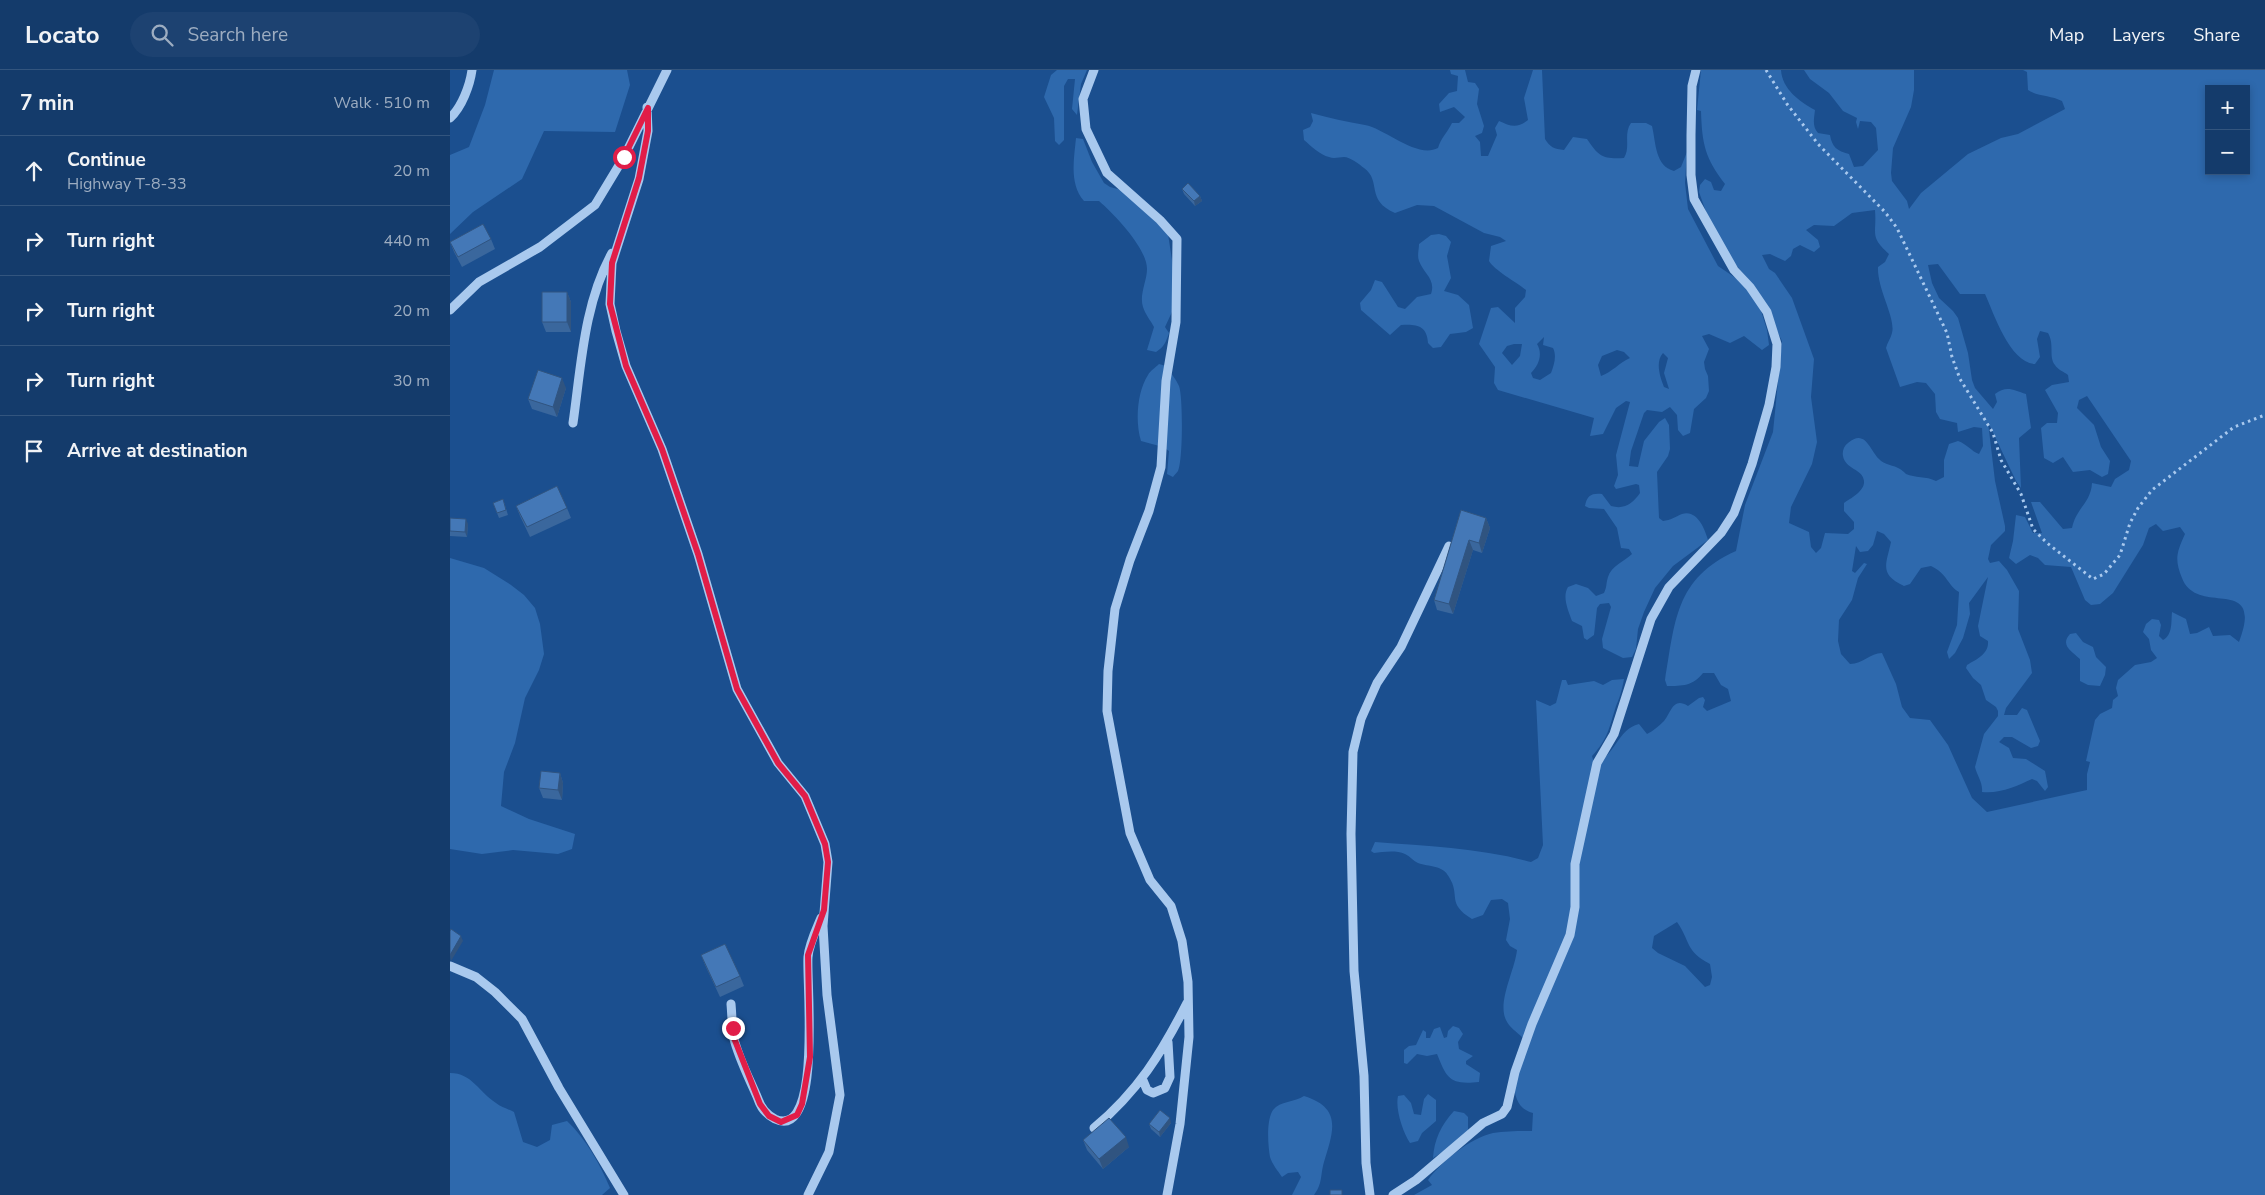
<!DOCTYPE html>
<html lang="en">
<head>
<meta charset="utf-8">
<style>
  :root { --surface:#143b6b; --page:#1d4271; --text:#f1f3f6; --muted:#9dadc1; --line:#33557e }
  body { margin:0; font-family:"Nunito Sans",sans-serif; background:var(--page); color:var(--text) }
  .controls { position:absolute; right:15px; top:15px; display:grid; overflow:hidden; border-radius:0px; box-shadow:0 2px 8px #0003 }
  .controls button { width:45px; height:45px; display:grid; place-items:center; padding:0; border:0; border-bottom:1px solid var(--line); background:var(--surface); color:var(--text); font:25px sans-serif }
  .stop { position:absolute; width:15px; height:15px; margin:-11px; border:4px solid #e11d48; border-radius:50%; background:#fff }
  .stop.end { background:#e11d48; border-color:#fff; box-shadow:0 1px 5px #0008 }
  .list { margin:0; padding:0; list-style:none }
  h2 { display:flex; justify-content:space-between; align-items:center; height:65px; margin:0; padding:0 20px; font-size:21px }
  h2 small { font-size:16px; font-weight:400; color:var(--muted) }
  .list li { display:grid; grid-template-columns:32px 1fr auto; gap:15px; align-items:center; box-sizing:border-box; height:70px; padding:0 20px; border-top:1px solid var(--line) }
  .list b { display:block; font-size:19px; white-space:nowrap }
  .list p { margin:0; font-size:16px; white-space:nowrap; color:var(--muted) }
  .list em { font-size:16px; font-style:normal; color:var(--muted) }
  .icon { flex:none; width:28px; height:28px; fill:none; stroke:currentColor; stroke-width:2; stroke-linecap:round; stroke-linejoin:round }
  .map { position:relative; flex:none; width:1815px; height:1125px; overflow:hidden }
  header { display:flex; align-items:center; gap:30px; box-sizing:border-box; height:70px; padding:0 25px; background:var(--surface); border-bottom:1px solid var(--line) }
  header strong { font-size:24px }
  nav { display:flex; gap:28px; margin-inline-start:auto; font-size:18px }
  .search { width:350px; height:45px; background:var(--page); display:flex; align-items:center; gap:12px; box-sizing:border-box; padding:0 18px; border-radius:28px; color:var(--muted); font-size:19px }
  main { display:flex }
  aside { flex:1; background:var(--surface) }
  .map>svg:first-child { display:block }
</style>
</head>
<body>
<header>
<strong>Locato</strong>
<div class="search"><svg class="icon" aria-label="search" viewBox="0 0 24 24"><circle cx="10" cy="10" r="6"/><path d="M15 15l6 6"/></svg>Search here</div>
<nav><a>Map</a><a>Layers</a><a>Share</a></nav>
</header>
<main>
<aside>
<h2>7 min<small>Walk · 510 m</small></h2>
<ul class="list">
<li><svg class="icon" aria-label="ahead" viewBox="0 0 24 24"><path d="M12 20V5M6 11l6-6 6 6"/></svg><div><b>Continue</b><p>Highway T-8-33</p></div><em>20 m</em></li>
<li><svg class="icon" aria-label="right" viewBox="0 0 24 24"><path d="M7 20v-9h11M14 6l5 5-5 5"/></svg><div><b>Turn right</b></div><em>440 m</em></li>
<li><svg class="icon" aria-label="right" viewBox="0 0 24 24"><path d="M7 20v-9h11M14 6l5 5-5 5"/></svg><div><b>Turn right</b></div><em>20 m</em></li>
<li><svg class="icon" aria-label="right" viewBox="0 0 24 24"><path d="M7 20v-9h11M14 6l5 5-5 5"/></svg><div><b>Turn right</b></div><em>30 m</em></li>
<li><svg class="icon" aria-label="arrive" viewBox="0 0 24 24"><path d="M6 21V4h12l-3 4 3 4H6"/></svg><div><b>Arrive at destination</b></div></li>
</ul>
</aside>
<div class="map">
<svg width="1815" height="1125" viewBox="0 0 1815 1125">
  <rect width="100%" height="100%" fill="#1b4f8f"/>
  <path fill="#2e69ad" fill-rule="evenodd" d="M44 0H177L180 15 165 62 94 61 72 109 23 142 0 164V85L19 77 35 35Z
    M607 0H637L631 14 627 45 622 39 625 9H618L614 16V70L609 75 605 71 604 48 594 27 601 5Z
    M1000 0H1015L1018 12 1025 13 1029 19 1027 34 1034 56 1032 63 1025 66 1030 72 1031 86H1038L1047 65 1045 58 1049 51C1060 56 1067 59 1078 50L1074 28 1083 0H1092L1095 69C1100 77 1104 79 1114 80L1123 67 1137 69C1149 87 1153 89 1174 88 1181 77 1173 64 1181 53H1196L1202 56C1206 73 1205 96 1224 101L1231 97 1237 82 1235 113 1238 139 1268 196 1293 213 1308 231 1317 260 1319 275 1312 280 1294 266 1280 273 1259 264 1252 266 1259 279 1254 292 1255 299 1258 306 1259 321 1256 328 1244 339 1240 363 1233 366 1228 360 1227 345 1220 337 1212 342 1197 340 1194 343 1181 381 1179 396 1188 397 1194 371 1209 352 1215 348 1219 355 1220 379 1218 386 1207 402 1209 448 1213 451C1221 450 1225 447 1232 444 1247 439 1255 459 1258 470L1223 496 1205 518 1194 542 1188 559 1186 579 1182 587 1173 588 1153 578 1152 569 1161 537 1159 533 1150 534 1147 538 1144 565 1137 570 1134 568 1132 556 1122 551C1118 540 1112 527 1118 517L1126 514 1138 518 1146 526 1154 523C1157 517 1156 513 1158 507 1161 496 1175 491 1182 484L1179 479 1171 478 1167 458 1154 439 1139 438 1135 436C1137 425 1142 423 1152 424L1161 436C1175 440 1183 433 1190 423L1189 415 1186 414 1166 419 1164 416 1168 405 1166 385 1180 332 1176 331 1166 338 1153 364 1140 366 1144 348 1048 320 1044 313 1045 297 1029 274 1041 238 1048 237 1065 253V238L1075 227 1076 220C1066 212 1044 200 1039 191L1041 176 1056 171 1050 167 1034 163 984 136 967 135 945 143C915 130 932 111 914 98 909 94 900 87 894 87 889 87 884 89 879 87 870 85 861 76 854 70L853 60 860 57 863 51 861 43C879 48 897 52 915 55 936 59 967 89 988 78 991 68 997 63 1002 53H1009L1015 47 1004 37 990 42 989 34 999 23 1007 21 1008 6 1001 4ZM1094 267 1093 275 1103 278C1107 286 1104 295 1101 303L1090 310 1083 308 1081 303C1089 295 1093 284 1087 274ZM1064 274H1072L1070 286 1062 295 1052 283 1057 276ZM1167 280 1174 282 1180 288C1169 293 1162 302 1151 306L1148 295 1152 286ZM1213 283 1218 288 1214 303 1219 319 1214 317C1210 307 1205 292 1213 283Z
    M1251 0H1331C1332 19 1350 32 1365 40 1364 49 1362 56 1368 63L1380 65C1382 77 1387 81 1399 84L1404 97 1413 96 1428 80 1426 58 1421 52 1410 51 1408 59 1406 52 1407 48 1393 41 1379 23 1360 9 1354 0H1464V20L1461 37 1443 78 1441 103 1442 111 1457 131 1459 139 1471 123 1518 84 1551 68 1568 64 1615 39 1612 31C1601 25 1589 27 1578 20L1577 2 1573 0H1815V1125H964L982 1115 978 1110C991 1092 1020 1068 1043 1063 1055 1061 1069 1061 1082 1061L1083 1043C1052 1035 1068 990 1073 968 1067 962 1059 957 1056 950 1047 932 1065 900 1067 880L1060 876 1056 870 1060 849 1058 833 1052 829 1041 830 1033 845 1022 849C996 833 1011 826 999 807 993 795 979 797 968 793 963 791 960 786 955 784 946 780 933 782 924 783L921 781 925 772C978 776 1030 778 1081 792L1088 788 1093 775 1086 630 1100 636 1106 633 1112 610H1116L1118 615 1144 611 1153 615 1162 610 1174 609C1172 620 1170 627 1166 636 1159 658 1158 669 1142 686L1144 693C1165 688 1167 659 1189 654L1197 664C1203 661 1209 656 1214 651 1222 641 1223 627 1238 636L1249 628 1253 627 1255 630 1253 637 1257 641 1281 631 1278 619 1271 615 1264 603H1253C1243 616 1232 616 1217 616L1215 610C1225 552 1225 508 1286 481L1295 435 1323 362 1332 271 1305 217 1279 187 1260 153 1249 122 1250 115 1255 109 1261 112 1264 120 1271 121 1275 114C1255 88 1252 74 1251 41L1247 40ZM1759 19H1796V101H1759ZM1425 140C1427 165 1419 166 1439 184L1435 192 1428 197C1427 219 1446 248 1442 263 1441 268 1437 273 1436 278L1450 317 1467 312 1476 313 1485 324 1486 342 1490 349 1507 353 1508 362 1524 357 1532 358 1533 376 1529 384C1521 381 1517 374 1508 371L1499 374 1494 390V407L1486 411C1476 406 1465 408 1456 404 1454 402 1452 400 1450 399 1444 395 1434 395 1429 389 1420 380 1415 358 1398 373 1394 376 1392 381 1393 386 1395 399 1413 399 1414 411 1415 421 1401 428 1394 433V441L1404 452V459L1398 464 1375 463 1371 478 1366 483 1361 477 1359 462 1339 453 1341 437 1362 394 1367 372 1361 327 1364 289 1342 228 1325 203 1319 199 1312 185 1320 184 1335 191 1341 186 1343 179 1350 175 1364 182 1370 177 1368 170 1356 160 1364 155 1384 156 1402 143ZM1488 194 1510 224H1535C1544 244 1560 293 1585 294L1590 287 1587 269 1590 261 1598 263C1605 275 1598 286 1605 295 1607 299 1614 302 1618 305L1619 312 1602 315 1595 320 1608 343 1607 353H1597L1591 358 1594 388 1603 393 1613 387 1623 402 1640 400 1652 407 1658 404 1660 391 1651 377 1644 355 1627 338 1629 330 1637 326 1681 391 1679 400 1665 409 1661 417 1642 413C1641 433 1626 438 1622 458L1613 459 1590 432H1581L1592 463H1583L1575 447 1566 445 1563 471 1559 488 1566 494 1580 485 1588 488 1595 495 1621 497 1635 530 1641 535 1650 534 1663 523 1693 475 1699 458 1706 454 1713 461 1730 457 1735 464C1727 482 1724 489 1732 508 1747 548 1815 503 1789 572L1780 565 1763 566 1759 557 1747 563 1740 564 1736 549 1722 542C1721 551 1723 565 1713 570L1709 566 1711 555 1709 550 1702 549 1696 554 1693 562 1699 569 1701 580 1707 588 1701 592 1685 595 1668 610 1666 618 1668 626 1663 630 1662 638 1650 644 1645 650 1636 691 1640 692 1637 704V720L1537 742 1522 728 1498 675 1480 650 1460 648 1452 637 1446 614 1432 583C1420 583 1413 594 1400 594L1391 584 1388 571 1389 550 1402 530 1408 508 1417 494 1414 493 1405 503 1402 501 1406 476 1410 482 1418 481 1423 475 1427 461 1434 464 1441 472C1436 495 1429 504 1454 516L1460 514 1471 498 1481 496C1497 503 1498 516 1509 522L1507 555 1497 582 1499 589 1505 583 1513 568 1520 544 1519 533 1538 507 1528 556 1530 566 1538 571C1539 584 1527 589 1517 595L1516 598 1523 608 1531 615 1536 630 1546 637 1548 641V646L1534 664 1525 697C1527 706 1533 712 1532 722 1550 724 1567 716 1582 709L1587 711 1595 721 1598 717 1595 701 1576 689 1563 688 1559 678 1549 672 1554 667H1562L1581 678 1588 676 1590 671 1577 640 1572 638 1567 645H1554L1556 638 1582 603 1580 590 1568 559 1569 521 1557 500 1549 491 1540 493 1538 489 1541 475 1555 461V456L1545 411 1538 352 1566 411 1571 418 1569 368 1581 358 1576 324C1564 320 1556 315 1545 324L1547 332 1543 339 1525 318 1522 310 1518 283 1508 248 1503 241 1489 228 1482 213 1478 195ZM1227 852C1241 872 1235 881 1260 894L1262 907 1260 915 1255 917 1235 896 1208 883 1202 878 1204 866Z
    M626 68 633 69 642 92 654 113 660 117 675 121 718 164 728 229 715 257 719 263C716 272 714 277 706 282L697 280 704 257C701 251 695 244 693 237 689 225 697 211 697 199 697 178 664 144 649 131H634C619 114 624 89 626 68Z
    M989 164 996 166 1001 172 997 186 1001 208 994 221 1008 225 1019 235 1023 258 1016 262 1000 264 991 277 983 278 978 273C977 255 966 254 951 255L940 265 911 240 910 233 921 220 925 210 932 212 948 237 955 239 967 227 981 224C986 209 974 204 969 191 967 186 969 179 969 174L981 165Z
    M709 294 716 296C720 302 726 309 729 316 733 326 733 391 728 401 728 401 723 407 723 407L717 404 719 381 713 377 691 371C685 352 687 322 698 305 700 301 705 298 709 294Z
    M0 488 34 498 61 515 74 525 85 538 90 554 94 584 89 600 75 628 65 673 54 702 51 736 79 749 125 764 122 779 108 784 63 780 32 784 0 779Z
    M1626 563 1633 572 1643 577 1646 587 1656 597 1655 605 1650 616 1638 615 1630 611V589C1621 581 1610 575 1620 564Z
    M1003 956 1009 958 1013 964 1008 972 1009 979 1023 986 1016 991V994L1030 1003 1029 1012C1000 1015 997 1009 987 984L977 986 967 984 957 994 954 993V980L959 976 966 975 973 960 976 962V968H980L984 959 990 957 994 968 997 967 998 961Z
    M0 1003C22 1003 29 1022 46 1033 51 1037 58 1039 64 1042L73 1072 87 1077 100 1070 102 1055 117 1051C136 1069 150 1094 160 1118L152 1125H0Z
    M978 1024 986 1030V1051L972 1063 968 1071 960 1073C953 1062 945 1039 948 1026L954 1025 961 1033 964 1044 971 1045 974 1029Z
    M854 1026C893 1038 883 1062 874 1092 870 1106 873 1113 864 1125H842L851 1107 848 1102 838 1103 832 1107C828 1101 822 1094 820 1087 818 1075 816 1051 823 1040 830 1031 845 1032 854 1026Z
    M1004 1041 1014 1043 1018 1047V1063L1008 1072 983 1088C984 1070 991 1055 1004 1041Z"/>
  <g fill="none" stroke-linecap="round" stroke-linejoin="round">
    <path stroke="#a9c9ee" stroke-width="3" stroke-dasharray="2.5 4" stroke-linecap="butt" d="M1316 0 1337 34 1368 74 1435 142 1447 158 1497 263 1502 287 1510 309 1543 363 1551 390 1571 424 1583 459 1597 473 1643 509 1654 504 1670 485 1680 453 1688 438 1702 420 1784 357 1815 345"/>
    <path stroke="#a9c9ee" stroke-width="9" d="M644 0 633 29 636 59 657 103 710 150 727 169 726 252 716 311 711 397 699 441 680 490 665 539 658 601 657 641 680 763 700 810 721 836 732 871 738 912 739 967 730 1054 717 1125
      M197 37 198 61 189 109 162 193 160 234 166 261 176 296 212 379 248 484 287 619 328 693 355 726 375 774 378 792 373 856 377 925 390 1025 379 1082 358 1125
      M0 48C12 37 20 15 22 0
      M0 240 29 212 90 177 145 135 174 87 217 0
      M123 353C131 297 134 233 162 183
      M0 896 26 907 45 922 72 949 109 1018 174 1125
      M281 934C282 945 282 958 284 969 289 989 300 1010 308 1029 311 1038 317 1045 325 1049 373 1071 356 910 358 887 359 874 366 860 371 848
      M692 1008 697 1020 703 1023 715 1018 720 1007 718 972
      M644 1058C688 1021 711 984 737 933
      M920 1125 916 1093 914 1006 904 901 901 764 903 682 911 649 927 613 951 577 999 476
      M943 1125 966 1110 1033 1053 1052 1044 1057 1037 1065 1002 1082 954 1120 865 1125 837V794L1147 693 1164 664 1201 549 1219 517 1271 463 1284 443 1302 394 1319 335 1326 297 1327 274 1317 242 1300 217 1284 200 1244 129 1241 105V65L1242 16 1246 0"/>
  </g>
  <path fill="#3a679d" d="M732 119 750 126 752 131 745 136 734 124Z
    M41 169 45 179 12 197 4 182 0 172Z
    M117 222 121 232V262H96L92 252Z
    M116 318 107 347 82 339 78 329Z
    M53 429 58 445 49 448 43 433Z
    M66 436 117 438 121 448 80 467 70 446Z
    M1011 440 1036 448 1040 458 1032 483 1023 480 1003 544 987 540 984 530Z
    M0 448 18 454 17 467 0 466Z
    M110 703 113 713 112 730 93 728 89 718Z
    M251 885 290 906 294 916 270 927 255 895Z
    M721 1053 710 1067 701 1059 699 1054Z
    M633 1070 679 1077 653 1099 637 1080Z"/>
  <path fill="#305480" d="M750 126 752 131 745 136 744 131Z
    M117 222 121 232V262L117 252Z
    M112 308 116 318 107 347 103 337Z
    M1036 448 1040 458 1032 483 1029 473Z
    M16 449 18 454 17 467 15 462Z
    M1019 470 1023 480 1003 544 999 534Z
    M110 703 113 713 112 730 108 720Z
    M11 866 13 871 1 891 0 885Z
    M720 1048 721 1053 710 1067 709 1062Z
    M676 1067 679 1077 653 1099 649 1089Z"/>
  <path fill="#4478b7" stroke="#305480" d="M738 113 750 126 744 131 732 119Z
    M33 154 41 169 8 187 0 172Z
    M92 222H117V252H92Z
    M88 300 112 308 103 337 78 329Z
    M107 416 117 438 77 457 66 436Z
    M53 429 56 440 47 443 43 433Z
    M1011 440 1036 448 1029 473 1019 470 999 534 984 530Z
    M0 448 16 449 15 462 0 461Z
    M91 701 110 703 108 720 89 718Z
    M1 859 11 866 0 885V861Z
    M275 874 290 906 266 917 251 885Z
    M710 1040 720 1048 709 1062 699 1054Z
    M659 1048 676 1067 649 1089 633 1070Z
    M880 1120H892V1125H880Z"/>
  <g fill="none" stroke-linecap="round" stroke-linejoin="round">
    <path stroke="#e11d48" stroke-width="6" d="M174 87 198 38V61L189 108 162 193 160 234 176 296 212 379 248 484 287 619 328 693 355 726 375 774 378 792 374 840 358 885 360 987 352 1034 347 1045 331 1052 319 1046 310 1034 284 968 283 958"/>
  </g>
</svg>
<div class="controls">
<button>+</button>
<button>−</button>
</div>
<div class="stop" style="left:174px;top:87px"></div>
<div class="stop end" style="left:283px;top:958px"></div>
</div>
</main>
</body>
</html>
